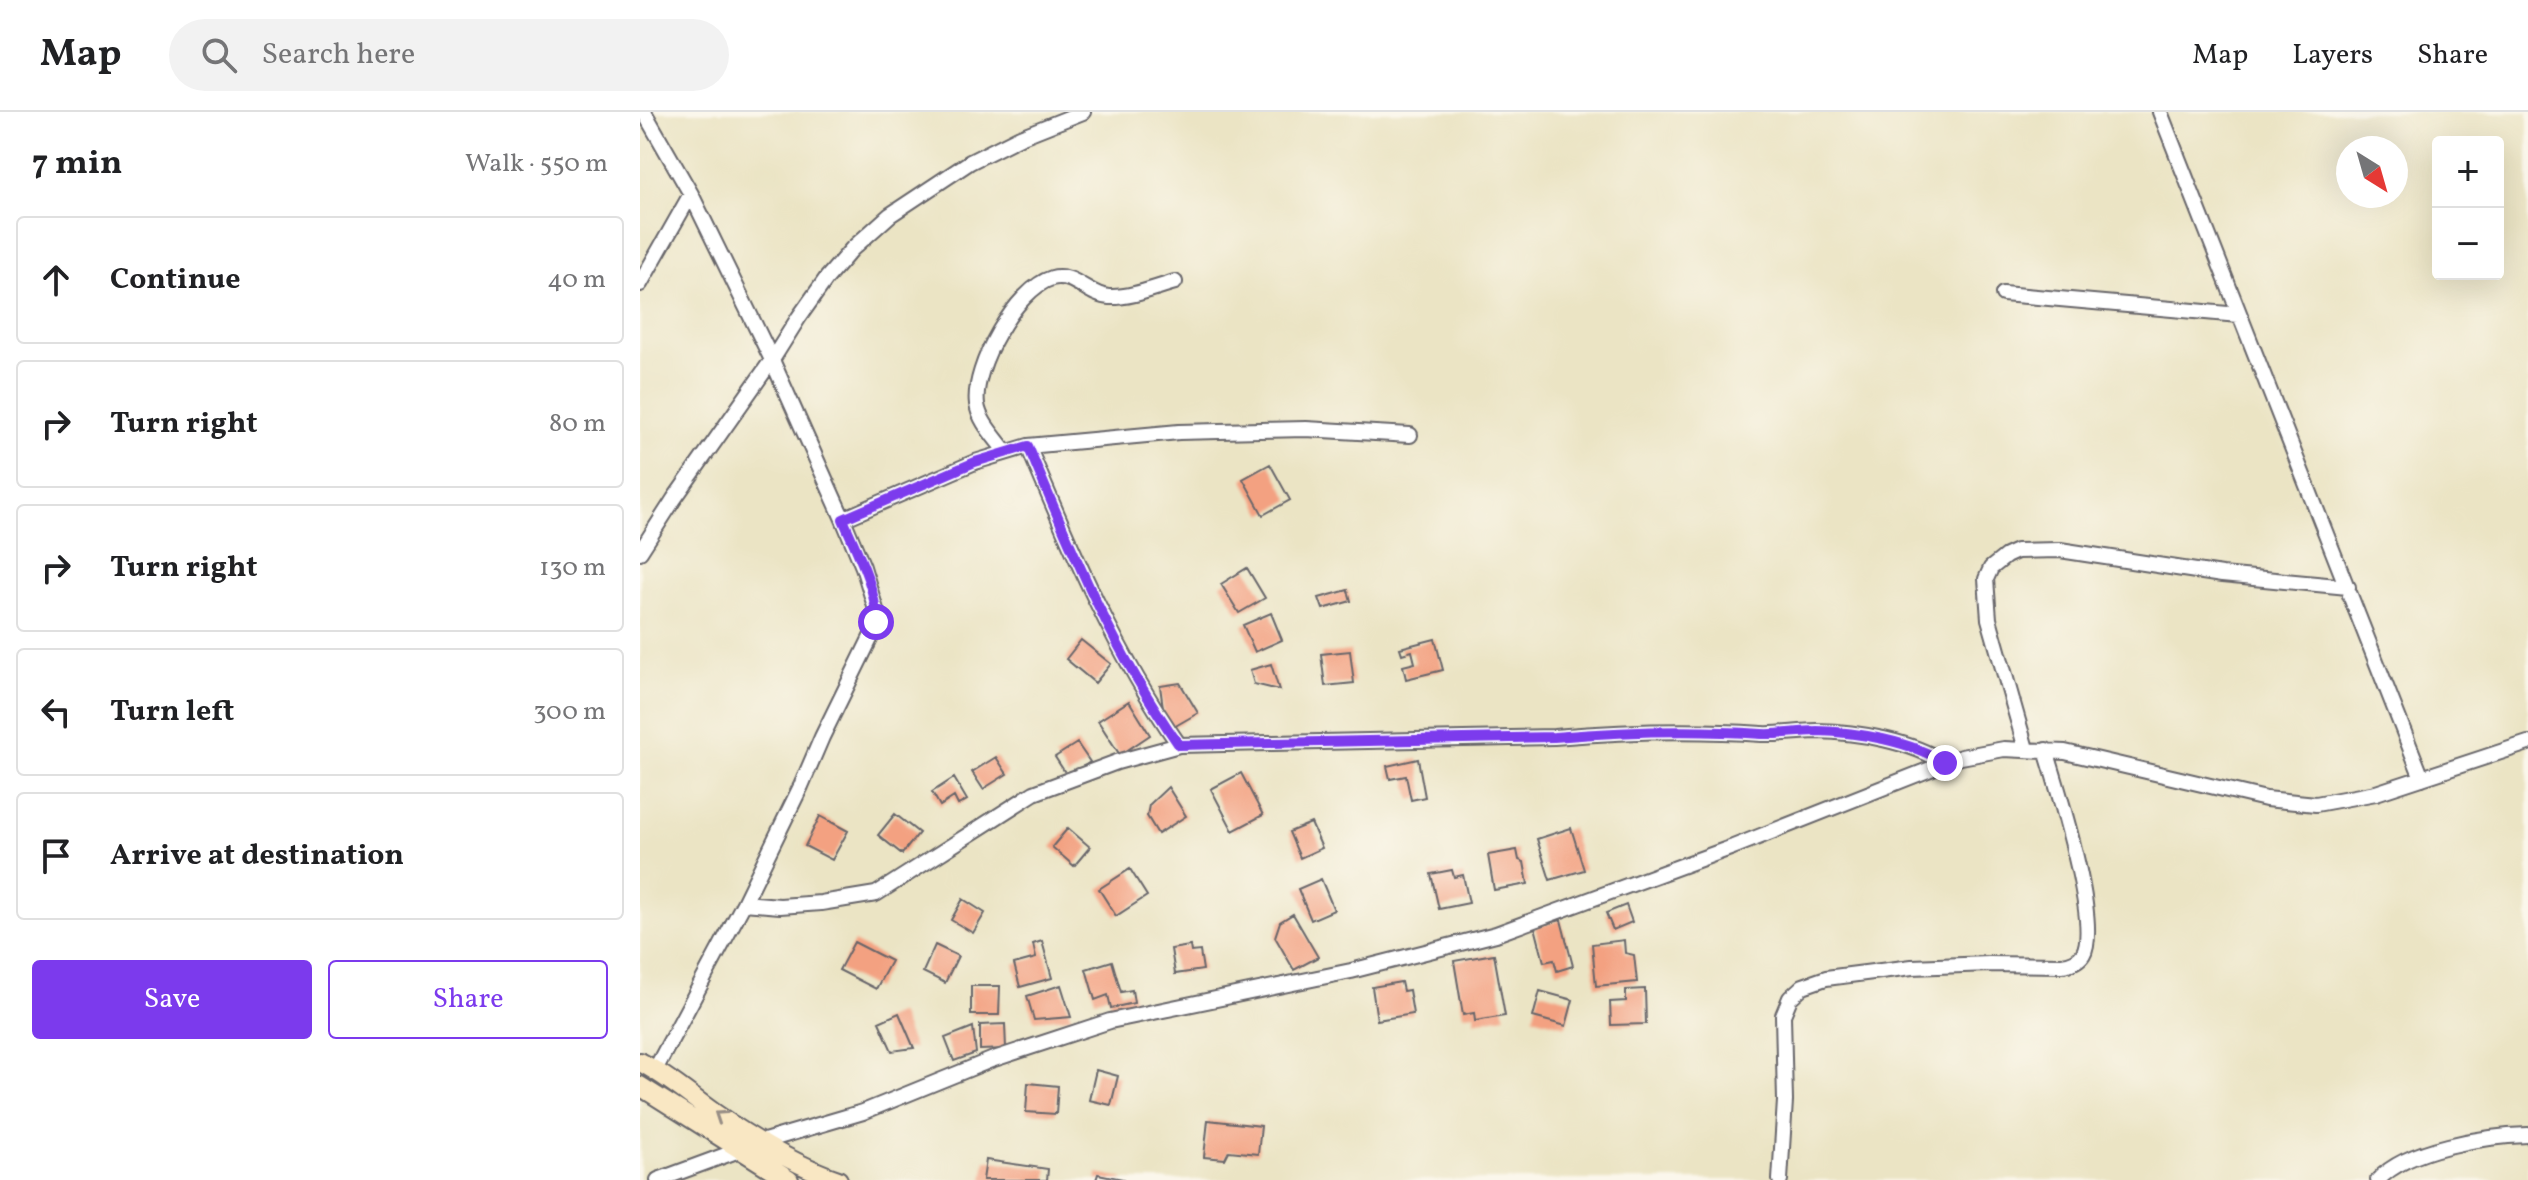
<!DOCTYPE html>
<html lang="en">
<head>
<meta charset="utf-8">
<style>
  :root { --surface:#fff; --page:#f2f2f2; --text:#202124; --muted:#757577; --line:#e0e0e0; --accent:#7c3aed }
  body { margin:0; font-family:Vollkorn,serif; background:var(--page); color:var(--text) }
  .controls { position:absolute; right:24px; top:24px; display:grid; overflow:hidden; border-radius:8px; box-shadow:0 8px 32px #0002 }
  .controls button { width:72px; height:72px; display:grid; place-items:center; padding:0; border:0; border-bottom:2px solid var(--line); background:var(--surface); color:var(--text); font:40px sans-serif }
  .compass { position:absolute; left:1696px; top:24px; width:72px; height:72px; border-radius:50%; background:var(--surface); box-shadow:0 8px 32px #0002; rotate:143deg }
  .stop { position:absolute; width:24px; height:24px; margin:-18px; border:6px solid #7c3aed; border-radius:50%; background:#fff }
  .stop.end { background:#7c3aed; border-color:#fff; box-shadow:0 2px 8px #0008 }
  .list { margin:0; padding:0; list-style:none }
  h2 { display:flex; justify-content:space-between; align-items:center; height:104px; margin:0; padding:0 32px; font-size:34px }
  h2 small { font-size:26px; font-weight:400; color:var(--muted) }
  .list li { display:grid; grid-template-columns:52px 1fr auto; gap:24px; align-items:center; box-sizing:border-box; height:128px; margin:0 16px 16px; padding:0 16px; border:2px solid var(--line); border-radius:8px }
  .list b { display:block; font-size:30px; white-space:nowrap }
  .list em { font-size:26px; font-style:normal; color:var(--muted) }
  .actions { display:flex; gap:16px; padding:24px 32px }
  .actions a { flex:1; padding:18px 0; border:2px solid var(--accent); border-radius:8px; text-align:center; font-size:28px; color:var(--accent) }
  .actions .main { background:var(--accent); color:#fff }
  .icon { flex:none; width:44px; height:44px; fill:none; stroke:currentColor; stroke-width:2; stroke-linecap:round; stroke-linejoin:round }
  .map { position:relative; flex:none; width:1888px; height:1068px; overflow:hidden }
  header { display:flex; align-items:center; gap:48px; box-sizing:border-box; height:112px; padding:0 40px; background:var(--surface); border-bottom:2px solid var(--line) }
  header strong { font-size:38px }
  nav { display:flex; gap:44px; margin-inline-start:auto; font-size:28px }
  .search { width:560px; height:72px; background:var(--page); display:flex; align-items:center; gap:20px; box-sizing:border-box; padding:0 28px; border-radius:44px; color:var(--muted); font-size:30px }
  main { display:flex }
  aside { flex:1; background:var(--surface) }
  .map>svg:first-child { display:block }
</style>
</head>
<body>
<header>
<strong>Map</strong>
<div class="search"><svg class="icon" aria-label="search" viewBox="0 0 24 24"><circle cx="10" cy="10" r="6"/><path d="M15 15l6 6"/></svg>Search here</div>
<nav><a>Map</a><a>Layers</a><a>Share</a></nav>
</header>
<main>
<aside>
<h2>7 min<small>Walk · 550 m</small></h2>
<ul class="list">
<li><svg class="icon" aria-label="ahead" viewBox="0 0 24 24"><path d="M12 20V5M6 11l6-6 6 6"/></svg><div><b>Continue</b></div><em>40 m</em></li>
<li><svg class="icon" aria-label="right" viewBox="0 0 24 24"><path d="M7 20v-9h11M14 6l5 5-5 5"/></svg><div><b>Turn right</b></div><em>80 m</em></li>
<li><svg class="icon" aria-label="right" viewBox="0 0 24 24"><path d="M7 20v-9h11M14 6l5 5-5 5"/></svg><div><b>Turn right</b></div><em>130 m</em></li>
<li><svg class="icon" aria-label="left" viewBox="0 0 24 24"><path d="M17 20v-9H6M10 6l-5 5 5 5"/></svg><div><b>Turn left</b></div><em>300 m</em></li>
<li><svg class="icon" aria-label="arrive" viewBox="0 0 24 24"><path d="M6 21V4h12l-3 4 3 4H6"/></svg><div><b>Arrive at destination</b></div></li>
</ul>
<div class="actions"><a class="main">Save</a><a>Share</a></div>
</aside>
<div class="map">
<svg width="1888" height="1068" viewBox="0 0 1888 1068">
  <rect width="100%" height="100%" fill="#fbf7ec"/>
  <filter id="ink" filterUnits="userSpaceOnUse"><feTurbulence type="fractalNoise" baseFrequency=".0125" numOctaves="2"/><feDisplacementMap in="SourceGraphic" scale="16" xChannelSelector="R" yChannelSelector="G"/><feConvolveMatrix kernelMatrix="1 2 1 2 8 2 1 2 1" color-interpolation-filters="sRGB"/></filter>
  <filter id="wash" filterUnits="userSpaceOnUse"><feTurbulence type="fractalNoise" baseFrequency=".006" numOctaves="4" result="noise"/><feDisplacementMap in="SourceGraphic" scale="32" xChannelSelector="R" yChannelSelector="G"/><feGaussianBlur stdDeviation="1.8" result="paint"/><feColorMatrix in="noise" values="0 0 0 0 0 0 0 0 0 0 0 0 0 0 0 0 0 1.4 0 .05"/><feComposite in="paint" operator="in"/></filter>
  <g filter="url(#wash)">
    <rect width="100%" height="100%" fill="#ebe4c4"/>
    <g id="blocks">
      <path fill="#f3a181" d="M630 352 650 388 623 403 603 367Z
        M607 456 625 486 599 501 581 472Z
        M708 478 711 489 683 497 679 486Z
        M631 501 642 528 615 540 603 513Z
        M795 527 803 558 766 567 763 554 775 551 772 539 762 542 760 536Z
        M441 528 471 552 455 571 426 547Z
        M710 539 714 571 685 574 681 542Z
        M631 552 639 578 614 572 610 558Z
        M540 571 558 601 532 616 524 603 520 574Z
        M489 589 510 623 480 643 458 609Z
        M437 631 450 650 428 665 415 645Z
        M356 645 367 662 343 677 332 660Z
        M778 647 785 685 771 688 766 664 750 667 747 654Z
        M601 661 623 703 593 719 571 677Z
        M314 666 327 688 318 693 314 685 300 694 292 680Z
        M528 675 546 704 518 722 507 704 509 693Z
        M255 702 279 721 262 742 238 723Z
        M180 704 208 719 192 748 165 734Z
        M671 711 682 736 660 746 649 720Z
        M428 716 450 735 434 754 412 735Z
        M931 716 944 758 910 768 897 727Z
        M877 738 879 748 884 750 888 772 854 778 848 743Z
        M490 757 507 784 476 804 459 777Z
        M812 758 814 765 823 763 829 791 799 797 791 762Z
        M681 767 694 798 671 808 658 777Z
        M323 787 345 801 333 821 311 808Z
        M986 793 992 810 973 818 966 801Z
        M653 802 678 845 654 858 635 825 640 810Z
        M921 808 933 854 917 859 914 848 904 850 895 815Z
        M984 828 985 841 994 843 997 870 956 874 952 832Z
        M402 829 412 866 380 875 374 852 396 846 393 832Z
        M214 830 251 849 236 877 199 858Z
        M295 833 318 844 305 871 283 860Z
        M550 834 551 840 560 839 563 858 535 862 531 837Z
        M854 842 865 904 835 909 834 901 823 903 814 849Z
        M472 849 481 880 492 878 494 891 471 896 468 883 455 888 446 857Z
        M761 870 763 879 769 878 773 902 737 908 732 875Z
        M421 873 431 905 394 908 387 884Z
        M331 874H360L359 903H331Z
        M1005 877 1006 912 971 913 970 890 986 889V878Z
        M900 879 933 888 926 914 893 905Z
        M259 901 274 936 252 939 239 910Z
        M365 912 366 937 340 938V913Z
        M333 915 336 941 314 949 305 926Z
        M456 958 478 964 471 993 449 988Z
        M388 971 418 974 416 1002 386 1000Z
        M568 1008 621 1014 618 1042 589 1039 585 1047 564 1045Z
        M346 1048 408 1057 407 1068H343Z
        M458 1062 483 1067V1068H456Z"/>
    </g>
  </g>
  <g filter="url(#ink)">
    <use href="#blocks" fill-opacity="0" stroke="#68666b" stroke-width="2"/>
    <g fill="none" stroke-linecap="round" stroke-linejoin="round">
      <defs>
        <path id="minor" d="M4 0 51 82
          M1520 0 1782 666
          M0 172 51 82 132 248 203 407 223 455 237 501 232 523 182 625 161 674 104 791 15 958
          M1363 182 1599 203
          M388 334C431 437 475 541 539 633
          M365 339C355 325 339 309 337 292 332 256 376 177 412 166 433 160 449 184 469 185 490 186 514 176 535 170
          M203 407 335 350 388 334 539 320 666 317 770 323
          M0 440 34 387 132 248 159 205 186 167 212 137 250 103 330 50 380 25 443 0
          M1386 637 1349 507 1346 467 1351 456 1366 444 1377 439 1420 438 1582 463 1708 475
          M104 791 140 794 181 791 236 782 394 681 477 650 539 633 914 625C984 619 1053 617 1122 622 1140 623 1158 619 1177 619 1218 620 1271 629 1305 651
          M18 1068 121 1030 223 1000 351 948 470 909 711 859 856 822 1093 735 1321 645 1364 637 1425 640 1626 687 1676 692 1736 681 1888 631
          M1140 1068 1145 989 1143 903 1150 886 1163 874 1186 866 1272 855 1349 852 1422 853C1430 852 1438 850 1443 842 1461 812 1417 675 1406 638
          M1738 1068C1767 1036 1847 1024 1888 1023"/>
        <path id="secondary" d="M0 950C28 964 51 985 77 1003 112 1027 158 1054 198 1068
          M0 974 149 1068"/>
      </defs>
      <use href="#minor" stroke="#68666b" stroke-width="18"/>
      <use href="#secondary" stroke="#68666b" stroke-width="22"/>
      <use href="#minor" stroke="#fff" stroke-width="14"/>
      <use href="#secondary" stroke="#f9e7c3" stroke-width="18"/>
    </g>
    <defs><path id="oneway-chevron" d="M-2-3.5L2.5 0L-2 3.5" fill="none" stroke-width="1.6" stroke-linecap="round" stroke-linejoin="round" transform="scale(2)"/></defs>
    <use stroke="#988e86" href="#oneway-chevron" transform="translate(80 1004) rotate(-146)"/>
  </g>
  <g fill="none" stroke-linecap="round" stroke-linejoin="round" filter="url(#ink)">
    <path stroke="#7c3aed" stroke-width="10" d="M236 510C238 479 215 436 203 407L335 350 388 334C431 437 474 541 539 633L914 625C984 619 1053 617 1122 622 1140 623 1158 619 1177 619 1217 620 1271 629 1305 651"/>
  </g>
</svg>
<div class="controls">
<button>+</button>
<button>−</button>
</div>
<svg class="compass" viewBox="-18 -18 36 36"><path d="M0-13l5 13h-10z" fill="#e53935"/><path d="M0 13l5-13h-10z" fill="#757577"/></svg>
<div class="stop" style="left:236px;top:510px"></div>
<div class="stop end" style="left:1305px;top:651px"></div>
</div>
</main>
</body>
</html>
